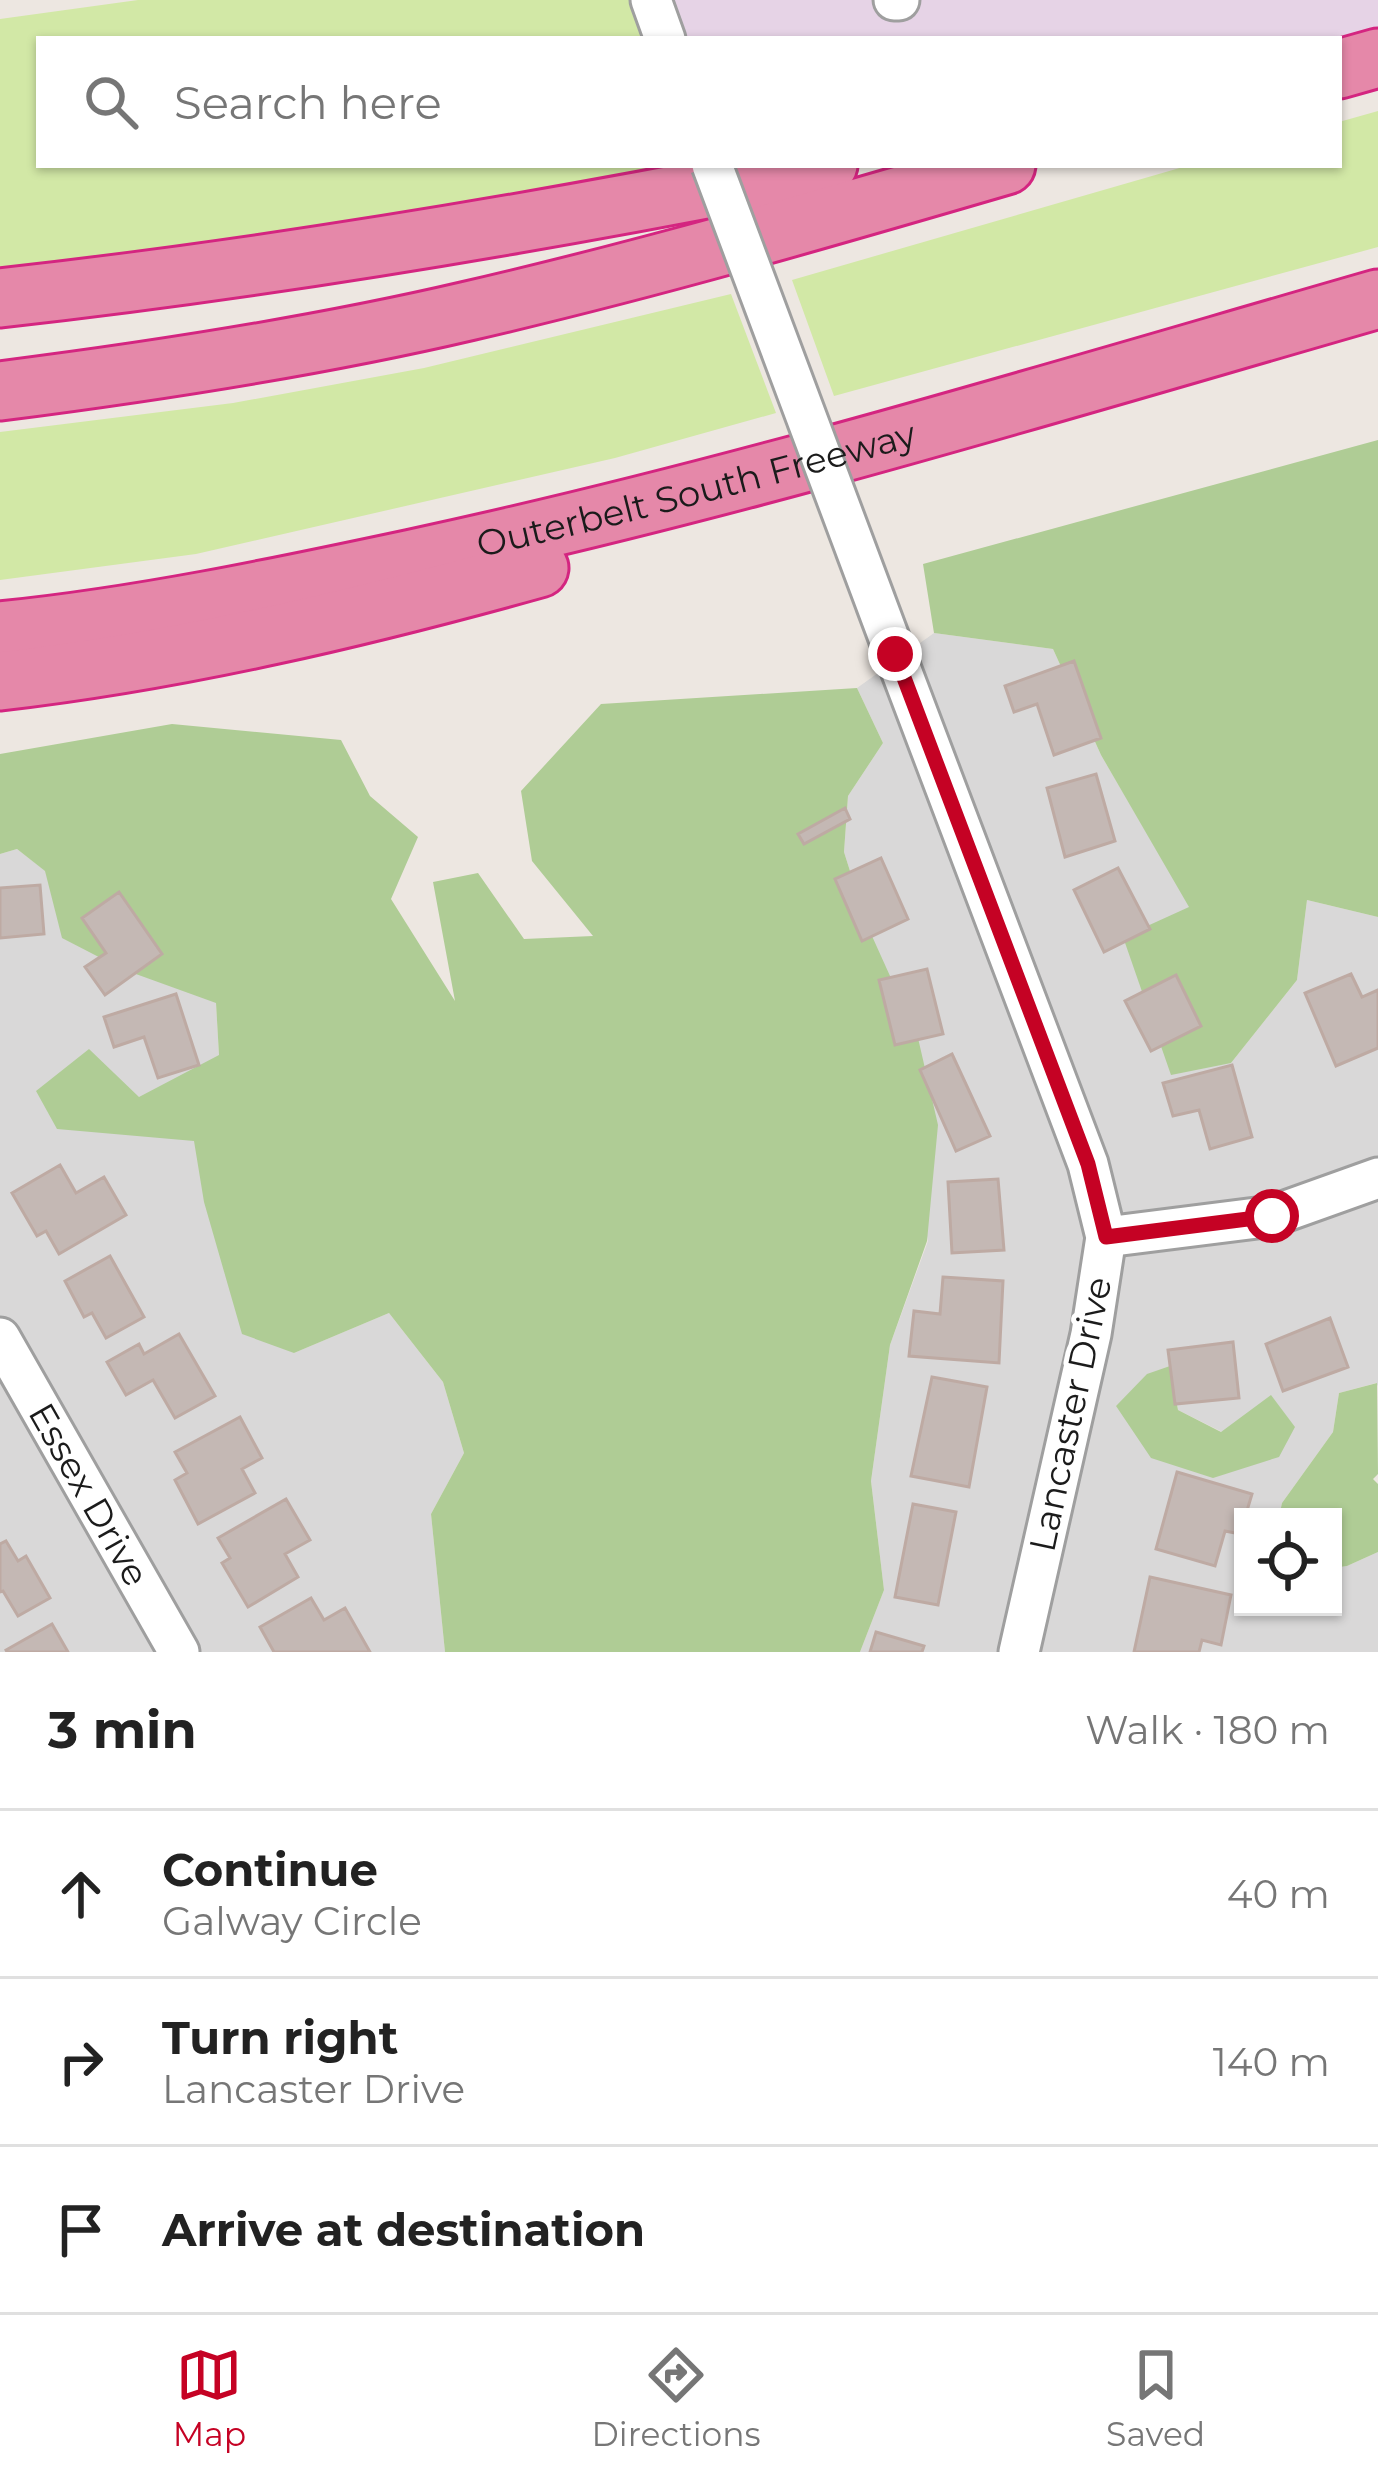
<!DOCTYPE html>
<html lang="en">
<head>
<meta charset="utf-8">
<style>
  :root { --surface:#fff; --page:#f2f2f2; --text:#222; --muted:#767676; --line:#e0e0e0; --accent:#c50224 }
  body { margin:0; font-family:Montserrat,sans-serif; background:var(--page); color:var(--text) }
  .controls { position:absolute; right:36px; bottom:36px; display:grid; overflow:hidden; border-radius:0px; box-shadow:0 3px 9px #0004 }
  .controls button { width:108px; height:108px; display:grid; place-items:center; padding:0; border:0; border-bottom:3px solid var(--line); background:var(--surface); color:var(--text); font:60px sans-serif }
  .stop { position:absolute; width:36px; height:36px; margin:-27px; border:9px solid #c50224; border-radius:50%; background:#fff }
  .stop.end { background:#c50224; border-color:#fff; box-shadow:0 3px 12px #0008 }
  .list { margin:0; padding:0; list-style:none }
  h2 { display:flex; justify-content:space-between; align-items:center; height:156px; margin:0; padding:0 48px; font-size:51px }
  h2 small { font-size:39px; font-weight:400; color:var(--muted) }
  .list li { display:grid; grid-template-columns:78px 1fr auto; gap:36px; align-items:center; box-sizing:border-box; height:168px; padding:0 48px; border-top:3px solid var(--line) }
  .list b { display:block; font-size:45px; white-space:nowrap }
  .list p { margin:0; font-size:39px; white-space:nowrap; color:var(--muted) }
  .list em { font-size:39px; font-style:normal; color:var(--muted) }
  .icon { flex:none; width:66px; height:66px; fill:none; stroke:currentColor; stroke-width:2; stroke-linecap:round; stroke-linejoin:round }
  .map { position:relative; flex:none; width:1378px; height:1652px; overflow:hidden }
  .search { position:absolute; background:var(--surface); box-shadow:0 3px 9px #0004; left:36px; right:36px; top:36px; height:132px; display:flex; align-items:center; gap:30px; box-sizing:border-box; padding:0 42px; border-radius:0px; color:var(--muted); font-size:45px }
  .sheet { height:660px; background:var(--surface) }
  nav { display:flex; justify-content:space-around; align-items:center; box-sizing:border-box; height:168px; border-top:3px solid var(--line); background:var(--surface); font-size:33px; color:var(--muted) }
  nav a { display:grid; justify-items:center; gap:6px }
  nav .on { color:var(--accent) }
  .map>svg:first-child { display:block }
</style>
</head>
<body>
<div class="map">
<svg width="1378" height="1652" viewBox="0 0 1378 1652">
  <rect width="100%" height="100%" fill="#ede7e1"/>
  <path fill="#d9d8d8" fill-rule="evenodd" d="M934 633 1053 649 1101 755 1190 907 1231 1063 1297 980 1307 900 1378 917V1386L1376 1383 1339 1393 1333 1432 1282 1503 1279 1517H1243V1607H1333V1568L1347 1566 1378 1552V1652H860L884 1590 871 1481 890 1345 928 1241 867 925 844 852 848 796 883 743 857 688ZM1170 1367 1178 1410 1222 1432 1116 1406Z
    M17 849 216 1002 219 1055 294 1353 389 1313 443 1382 464 1453 431 1514 445 1652H0V854Z"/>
  <path fill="#e6d3e6" d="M651 0H1378V54L1339 61V39H665Z"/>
  <path fill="#d2e8a6" d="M138 0H651L665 39H39V165H711L0 298V19Z
    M1378 111V247L834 396 792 280 1190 165H1339V122Z
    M731 294 776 413 615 458 196 554 0 580V432L233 403 424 368Z"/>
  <path fill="#afcc95" d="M1378 440V917L1307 900 1297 980 1231 1063 1171 1075 1123 937 1189 907 1101 755 1053 649 934 633 923 564Z
    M857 688 883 743 848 796 844 852 867 925 918 1038 938 1125 927 1241 890 1345 871 1481 884 1590 860 1652H445L431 1514 464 1453 443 1382 389 1313 294 1353 242 1334 204 1202 194 1141 57 1129 36 1091 89 1049 139 1097 219 1055 216 1003 122 969 62 938 45 871 17 849 0 854V754L172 724 341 740 370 796 418 837 391 899 455 1001 433 882 478 873 524 939 593 936 532 861 521 791 601 704Z
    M1170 1366 1178 1410 1221 1432 1271 1395 1295 1427 1279 1457 1213 1478 1151 1458 1116 1406 1147 1374Z
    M1377 1383 1378 1474 1373 1479 1378 1484V1552L1347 1566 1333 1568V1517H1279L1282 1503 1333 1432 1339 1393Z"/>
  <path fill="#c4b8b4" stroke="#beaaa3" stroke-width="3" d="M1074 661 1101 738 1054 755 1037 704 1014 712 1005 686Z
    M1096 774 1115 841 1065 857 1047 788Z
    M845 808 850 819 804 844 798 834Z
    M881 858 908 919 862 941 835 879Z
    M1118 868 1150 929 1104 952 1074 890Z
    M40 885 44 934 0 938V888Z
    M119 892 162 954 105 995 85 967 106 953 82 918Z
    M927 969 943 1034 895 1045 879 980Z
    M1351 974 1362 997 1378 990V1048L1336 1066 1305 993Z
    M1176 975 1201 1026 1151 1051 1125 1001Z
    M176 994 199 1065 158 1078 144 1037 114 1047 104 1017Z
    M952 1054 990 1136 956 1151 920 1070Z
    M1232 1065 1252 1137 1210 1149 1199 1110 1173 1116 1163 1083Z
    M60 1165 76 1193 104 1177 126 1215 59 1254 46 1231 37 1236 12 1193Z
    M998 1179 1004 1250 952 1253 948 1182Z
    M110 1256 144 1317 106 1338 92 1313 84 1317 65 1281Z
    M943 1277 1003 1281 999 1363 909 1356 914 1311 940 1314Z
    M1330 1318 1348 1367 1283 1391 1266 1344Z
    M179 1334 215 1396 175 1418 153 1380 126 1395 107 1362 139 1344 144 1354Z
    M1233 1342 1239 1398 1175 1404 1168 1350Z
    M932 1377 987 1387 969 1487 911 1476Z
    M240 1417 262 1458 242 1469 255 1493 198 1524 175 1480 187 1473 175 1452Z
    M1177 1472 1252 1494 1240 1534 1225 1531 1215 1566 1156 1549Z
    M286 1499 310 1540 285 1554 298 1577 248 1607 222 1563 230 1558 218 1538Z
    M913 1504 956 1512 938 1605 895 1597Z
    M6 1541 18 1561 26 1556 50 1598 18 1616 3 1591 0 1592V1544Z
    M1150 1577 1231 1595 1221 1645 1202 1640 1199 1652H1134Z
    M311 1598 324 1620 345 1608 370 1652H274L260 1627Z
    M52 1624 68 1652H7L6 1650Z
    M876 1632 924 1646 922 1652H870Z"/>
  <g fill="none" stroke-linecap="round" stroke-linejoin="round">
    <defs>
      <g id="minor">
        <path d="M651 0 665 39"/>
        <path d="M894 0H899"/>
        <path d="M895 654 1088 1164 1106 1237 1091 1334 1019 1652"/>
        <path d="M1106 1237 1272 1216 1378 1178"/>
        <path id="s1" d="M0 1338 179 1652"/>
      </g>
      <g id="highway">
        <path d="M1339 69 1378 58"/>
        <path d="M0 298C278 267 554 220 828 165"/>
        <path d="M0 391C157 371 314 347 468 311 650 269 828 217 1006 165"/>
        <path id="s2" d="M0 631C139 617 276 588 412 559 738 489 1058 391 1378 299"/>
        <path d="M0 681C182 660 363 617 539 568"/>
      </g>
    </defs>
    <use href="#minor" stroke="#9f9f9f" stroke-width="45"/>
    <use href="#highway" stroke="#d42580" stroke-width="63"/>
    <use href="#minor" stroke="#fff" stroke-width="39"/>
    <use href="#highway" stroke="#e588a9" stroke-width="57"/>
    <defs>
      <path id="minor-bridge" d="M712 165 895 654"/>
    </defs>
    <use href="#minor-bridge" stroke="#9f9f9f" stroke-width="45" stroke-linecap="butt"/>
    <use href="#minor-bridge" stroke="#fff" stroke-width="39"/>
  </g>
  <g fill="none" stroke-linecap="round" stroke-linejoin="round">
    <path stroke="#c50224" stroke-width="15" d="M895 654 1088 1164 1106 1237 1272 1216"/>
  </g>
  <g text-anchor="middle" stroke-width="10" stroke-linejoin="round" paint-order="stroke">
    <g font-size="36" fill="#1b1b1b" stroke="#fff">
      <text dy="13" stroke="none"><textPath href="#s2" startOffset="711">Outerbelt South Freeway</textPath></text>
      <text transform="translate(1070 1414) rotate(-78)" y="13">Lancaster Drive</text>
      <text dy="13" stroke="none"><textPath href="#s1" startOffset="180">Essex Drive</textPath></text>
    </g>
  </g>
</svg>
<div class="controls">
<button><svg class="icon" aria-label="locate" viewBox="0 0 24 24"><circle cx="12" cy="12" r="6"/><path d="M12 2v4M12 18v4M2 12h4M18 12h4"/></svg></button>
</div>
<div class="stop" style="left:1272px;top:1216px"></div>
<div class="stop end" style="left:895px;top:654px"></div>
<div class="search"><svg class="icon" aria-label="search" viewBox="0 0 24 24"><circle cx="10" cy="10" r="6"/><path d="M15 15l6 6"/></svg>Search here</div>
</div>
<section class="sheet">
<h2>3 min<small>Walk · 180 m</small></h2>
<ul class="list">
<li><svg class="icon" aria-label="ahead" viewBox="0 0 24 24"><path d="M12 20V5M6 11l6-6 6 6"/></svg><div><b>Continue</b><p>Galway Circle</p></div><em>40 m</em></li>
<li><svg class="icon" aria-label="right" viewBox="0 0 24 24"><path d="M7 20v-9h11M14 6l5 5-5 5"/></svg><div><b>Turn right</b><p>Lancaster Drive</p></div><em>140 m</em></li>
<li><svg class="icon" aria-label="arrive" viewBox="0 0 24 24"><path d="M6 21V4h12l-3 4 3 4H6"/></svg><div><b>Arrive at destination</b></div></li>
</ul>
</section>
<nav>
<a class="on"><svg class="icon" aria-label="map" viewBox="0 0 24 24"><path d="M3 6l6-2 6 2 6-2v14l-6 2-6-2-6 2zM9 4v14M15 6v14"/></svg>Map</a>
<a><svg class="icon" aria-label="directions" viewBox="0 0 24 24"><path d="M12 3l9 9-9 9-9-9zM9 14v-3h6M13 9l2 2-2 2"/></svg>Directions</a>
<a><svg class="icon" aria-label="saved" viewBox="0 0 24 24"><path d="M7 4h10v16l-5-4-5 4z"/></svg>Saved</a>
</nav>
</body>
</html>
